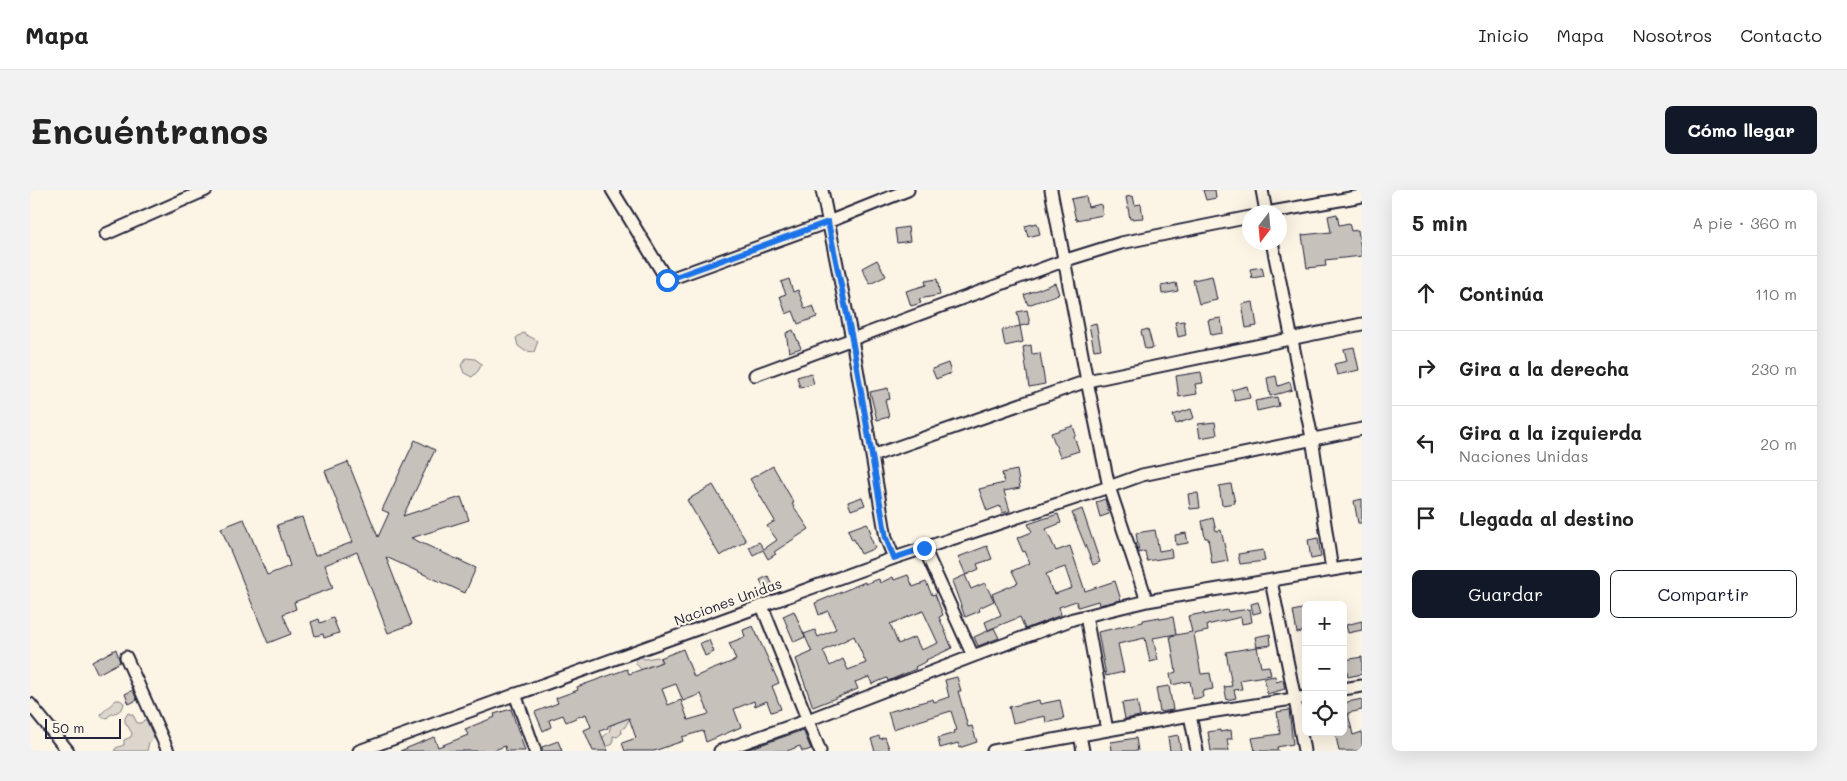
<!DOCTYPE html>
<html lang="es">
<head>
<meta charset="utf-8">
<style>
  :root { --surface:#fff; --page:#f2f2f2; --text:#222; --muted:#767676; --line:#e0e0e0; --accent:#111827 }
  body { margin:0; font-family:Mali,sans-serif; background:var(--page); color:var(--text) }
  .controls { position:absolute; right:15px; bottom:15px; display:grid; overflow:hidden; border-radius:8px; box-shadow:0 5px 20px #0002 }
  .controls button { width:45px; height:45px; display:grid; place-items:center; padding:0; border:0; border-bottom:1px solid var(--line); background:var(--surface); color:var(--text); font:25px sans-serif }
  .compass { position:absolute; left:1212px; top:15px; width:45px; height:45px; border-radius:50%; background:var(--surface); box-shadow:0 5px 20px #0002; rotate:196deg }
  .scale { position:absolute; left:15px; bottom:12px; width:76px; box-sizing:border-box; padding-left:5px; border:2px solid #22223b; border-top:0; font-size:14px; line-height:18px; white-space:nowrap; color:#22223b; -webkit-text-stroke:4px #fcf5e5; paint-order:stroke }
  .stop { position:absolute; width:15px; height:15px; margin:-11px; border:4px solid #1a73e8; border-radius:50%; background:#fff }
  .stop.end { background:#1a73e8; border-color:#fff; box-shadow:0 1px 5px #0008 }
  .list { margin:0; padding:0; list-style:none }
  h2 { display:flex; justify-content:space-between; align-items:center; height:65px; margin:0; padding:0 20px; font-size:21px }
  h2 small { font-size:16px; font-weight:400; color:var(--muted) }
  .list li { display:grid; grid-template-columns:32px 1fr auto; gap:15px; align-items:center; box-sizing:border-box; height:75px; padding:0 20px; border-top:1px solid var(--line) }
  .list b { display:block; font-size:19px; white-space:nowrap }
  .list p { margin:0; font-size:16px; white-space:nowrap; color:var(--muted) }
  .list em { font-size:16px; font-style:normal; color:var(--muted) }
  .actions { display:flex; gap:10px; padding:15px 20px }
  .actions a { flex:1; padding:11px 0; border:1px solid var(--accent); border-radius:8px; text-align:center; font-size:18px; color:var(--accent) }
  .actions .main { background:var(--accent); color:#fff }
  .icon { flex:none; width:28px; height:28px; fill:none; stroke:currentColor; stroke-width:2; stroke-linecap:round; stroke-linejoin:round }
  .map { position:relative; flex:none; width:1332px; height:561px; overflow:hidden; border-radius:8px }
  header { display:flex; align-items:center; gap:30px; box-sizing:border-box; height:70px; padding:0 25px; background:var(--surface); border-bottom:1px solid var(--line) }
  header strong { font-size:24px }
  nav { display:flex; gap:28px; margin-inline-start:auto; font-size:18px }
  .intro { display:flex; align-items:center; justify-content:space-between; box-sizing:border-box; height:120px; padding:0 30px }
  h1 { margin:0; font-size:35px }
  .button { padding:12px 22px; border-radius:8px; background:var(--accent); color:#fff; font-size:18px; font-weight:700 }
  main { display:flex; gap:30px; padding:0 30px }
  aside { flex:1; background:var(--surface); border-radius:8px; box-shadow:0 5px 20px #0002 }
  .map>svg:first-child { display:block }
</style>
</head>
<body>
<header>
<strong>Mapa</strong>
<nav><a>Inicio</a><a>Mapa</a><a>Nosotros</a><a>Contacto</a></nav>
</header>
<div class="intro"><h1>Encuéntranos</h1><a class="button">Cómo llegar</a></div>
<main>
<div class="map">
<svg width="1332" height="561" viewBox="0 0 1332 561">
  <rect width="100%" height="100%" fill="#fcf5e5"/>
  <filter id="ink" filterUnits="userSpaceOnUse"><feTurbulence type="fractalNoise" baseFrequency=".02" numOctaves="2"/><feDisplacementMap in="SourceGraphic" scale="10" xChannelSelector="R" yChannelSelector="G"/><feConvolveMatrix kernelMatrix="1 2 1 2 8 2 1 2 1" color-interpolation-filters="sRGB"/></filter>
  <g filter="url(#ink)">
    <path fill="#dcd6cc" stroke="#7f7c84" d="M493 143 508 151 504 162 495 161 488 156 486 148Z
      M436 168 445 169 452 174 448 181 442 187 434 183 431 175Z
      M609 466 615 469 628 467 631 470 626 477 619 476 612 480 606 474V469Z
      M86 510H90L94 513C93 524 82 521 77 528H73L71 524Z
      M98 523 103 525 107 533H111L114 530 122 529 126 547 119 552 117 561H84L86 558 94 555V550L101 547 102 543 95 532V528Z
      M586 524 601 526 595 537 592 539 591 544 587 547 583 546V554L576 557 572 548 579 542 581 535 585 534Z"/>
    <path fill="#c6c1bb" stroke="#22223b" fill-rule="evenodd" d="M1173 0H1185L1186 8 1176 10Z
      M1056 6 1058 17 1071 14 1073 25 1046 30 1041 9Z
      M1103 6 1105 15 1111 14 1113 28 1100 29 1096 7Z
      M1307 24 1309 35 1319 33 1321 41 1328 40 1332 66 1295 70 1296 76 1277 78 1272 45 1301 42 1298 26Z
      M1007 33 1010 44 998 47 995 36Z
      M878 37 880 51 867 53 865 39Z
      M847 70 856 86 840 94 832 78Z
      M1232 77 1234 86 1222 88 1220 79Z
      M1182 86 1187 110 1169 114 1163 90Z
      M759 89 763 102 768 100 775 119 783 116 787 127 768 134 763 121 756 124 750 106 756 104 751 92Z
      M907 89 910 105 889 109 891 113 881 116 876 101 896 95 895 91Z
      M1025 93 1029 104 998 115 994 105Z
      M1146 93 1148 101 1132 104 1131 96Z
      M1223 112 1227 136 1216 138 1212 114Z
      M997 120 1000 134 990 136 987 122Z
      M1191 128 1193 143 1181 145 1178 130Z
      M1154 131 1156 145 1148 147 1145 132Z
      M1066 133 1071 159 1064 160 1059 135Z
      M990 136 993 152 975 156 972 140Z
      M1118 139 1123 158 1115 159 1111 141Z
      M763 140 771 158 759 162 756 143Z
      M1001 155 1002 164 1010 163 1015 194 999 197 993 157Z
      M1324 157 1329 180 1307 185 1304 174 1317 171 1314 159Z
      M918 173 921 183 906 189 902 179Z
      M1171 182 1173 193 1165 194 1167 204 1149 207 1146 186Z
      M781 183 784 194 770 198 767 187Z
      M1246 186 1248 196 1260 192 1262 200 1240 206 1237 188Z
      M1217 196 1220 208 1205 211 1202 200Z
      M858 198 860 209 855 210 859 227 847 230 840 202Z
      M1247 207 1249 216 1227 221 1225 211Z
      M1161 219 1164 228 1146 234 1143 225Z
      M1185 232 1187 245 1170 248 1168 234Z
      M1043 236 1046 245 1044 246 1049 261 1030 267 1021 243Z
      M385 250 405 260 373 326 431 307 439 330 381 348 446 378 435 403 356 367 382 434 358 443 327 362 295 375 303 398 264 412 266 419 253 424 261 444 238 453 191 338 214 329 237 385 260 376 247 335 272 327 285 366 323 352 295 281 318 272 348 347 359 323 352 320Z
      M743 276 764 313 762 314 779 339 744 362 746 364 738 369 733 360 723 365 719 357 729 352 734 359 747 350 737 336 745 331 720 289Z
      M987 280 990 298 974 301 980 321 972 323 970 316 957 321 949 299 974 293 972 283Z
      M1201 294 1205 313 1192 315 1189 296Z
      M683 295 716 351 690 366 657 310Z
      M1168 303 1170 318 1160 319 1158 304Z
      M832 307 835 315 821 320 818 312Z
      M1075 309 1079 324 1070 327 1066 312Z
      M1332 309V333H1328L1324 311Z
      M1052 319 1070 372 1063 375 1042 323Z
      M1028 324 1031 333 1016 339 1026 361 1040 356 1055 401 1085 391 1091 410 1069 415 1068 411 1048 417 1046 411 1029 417 1031 425 995 439 990 427 958 440 955 432 971 425 962 404 988 393 982 381 1000 373 995 361 993 362 987 348 1002 342 998 334ZM1035 377 1042 398 1025 404 1024 401H1022L1016 384Z
      M1183 328 1186 341 1191 340 1198 371 1182 374 1178 348H1175L1172 331Z
      M837 333 841 343 839 344 845 358 831 364 824 349 822 350 818 340Z
      M1125 340 1129 361 1141 359 1142 367 1117 371 1115 361 1109 363 1106 343Z
      M1156 343 1158 353 1146 355 1145 345Z
      M1288 348 1291 367 1281 369 1278 350Z
      M957 356 962 369 947 374 949 379 936 385 928 367Z
      M1233 360 1235 371 1210 374 1208 364Z
      M878 385 883 397 896 392 902 405 905 404 913 425 909 427 922 458 896 470 897 471 885 477 886 479 858 491 857 488 842 494 839 487 825 492 828 499 783 517 766 469 782 462 774 444 785 440 788 447 806 439 798 421 789 425 785 413 835 392V394L849 389 850 393 863 387 864 390ZM893 421 908 453 891 460 885 447 868 454 860 434ZM824 446 836 473 818 480 813 469 800 476 793 461Z
      M935 385 941 399 955 393 964 411 949 418 950 421 935 427 922 391Z
      M738 386 743 395 735 400 730 390Z
      M1228 412 1231 422 1223 424 1221 414Z
      M1276 418V441L1267 443 1263 421Z
      M1220 419 1222 432 1212 434 1211 427 1177 435 1178 441 1164 444 1171 484 1180 483 1183 499 1172 501 1173 507 1163 509 1160 491 1142 495 1140 484 1146 482 1140 446 1162 442 1158 426 1174 423V425L1197 420 1198 422Z
      M764 421 775 447 764 452 753 426Z
      M1130 427V429L1143 427 1146 444 1123 448 1128 470 1120 472 1115 448 1088 454 1094 482 1076 486 1068 442 1113 432V430Z
      M303 428 309 443 294 448 293 444 285 446 281 432 289 429 290 433Z
      M1332 431V440L1318 443 1316 435Z
      M723 436 749 493 742 496 751 519 741 522 737 511 725 516 724 511 704 519 711 537 676 552 673 541 652 547 653 551 624 561H595L592 553 606 548 599 528 578 536V538L570 541 578 561H563L554 540 561 537 556 524 536 532 533 525 519 530 521 537 513 541 505 522 528 513 526 508 548 500 547 497 597 479 599 484 632 472 630 468 653 459 664 487 706 470 699 453 715 447 713 440ZM646 494 653 511 671 504 679 524 658 530 651 510 638 515 632 499Z
      M964 438 969 448 948 456 944 447Z
      M1240 444 1241 455 1227 457 1225 447Z
      M679 450 684 462 675 466 670 453Z
      M1227 457 1231 477 1239 476 1241 485 1210 490 1212 499 1204 500 1206 508 1197 510 1194 497 1202 496 1196 462Z
      M86 459 90 472 68 484 62 472Z
      M1332 467V484L1318 487 1315 470Z
      M1245 486 1246 492 1253 490 1255 499 1237 504 1234 488Z
      M927 487 931 501H928L938 537 942 536 947 552 929 558 928 553 910 558 908 548 925 543 924 541 927 540 921 521 863 539 858 522 903 509 904 512 919 507 915 490Z
      M1139 496 1143 520 1130 522 1126 498Z
      M103 500 107 510 99 514 95 504Z
      M1332 509V520L1318 523 1323 545 1332 542V561H1309L1305 542H1313V513Z
      M1009 510 1010 514 1030 510 1034 529 1016 533 1015 526 983 533 979 517Z
      M1107 511 1110 526 1095 529 1092 513Z
      M481 519 495 561H476L475 556 462 561H370L404 547 408 557 438 545 435 539 465 527 464 524Z
      M1259 520 1263 554 1247 557 1248 561H1225L1222 548 1250 544 1247 522Z
      M773 540 781 559 775 561H772L770 556 757 561H713Z
      M1190 540V542L1201 540 1202 549H1197L1199 561H1181L1178 542Z
      M1148 545 1151 561H1140L1138 547Z
      M849 546 850 549 855 547 860 561H845L841 549Z
      M1106 548 1108 561H1082L1081 552Z
      M528 551 532 561H512V557Z"/>
    <g fill="none" stroke-linecap="round" stroke-linejoin="round">
      <defs>
        <path id="minor" d="M582 0 637 90 798 32 878 0
          M792 0 822 149 856 348 864 368
          M1021 0 1057 191 1079 297 1117 411 1332 375
          M1232 0 1236 22
          M1242 22 1332 6
          M76 44 176 0
          M1242 52 1282 248 1302 380
          M725 185 1033 71 1091 53 1220 27
          M842 266 1057 191 1332 134
          M894 358 943 466
          M1241 391 1265 509 1274 561
          M732 416 790 561
          M1056 426 1077 540
          M96 467 138 561
          M1313 499 1332 496
          M485 504 505 561
          M0 514 38 561
          M1160 525 1167 561
          M1050 545 1053 561
          M329 561 864 368 1079 297 1112 285 1332 239
          M690 561 778 530 943 466 1043 429 1117 411
          M963 561 1160 525 1276 507"/>
      </defs>
      <use href="#minor" stroke="#22223b" stroke-width="15"/>
      <use href="#minor" stroke="#fcf5e5" stroke-width="11"/>
    </g>
  </g>
  <g fill="none" stroke-linecap="round" stroke-linejoin="round" filter="url(#ink)">
    <path stroke="#1a73e8" stroke-width="6" d="M637 90 798 32 822 149 856 348 864 368 894 358"/>
  </g>
  <g text-anchor="middle" stroke-width="4.5" stroke-linejoin="round" paint-order="stroke">
    <g font-size="14" fill="#22223b" stroke="#fcf5e5">
      <text transform="translate(698 412) rotate(-20)" y="5">Naciones Unidas</text>
    </g>
  </g>
</svg>
<div class="controls">
<button>+</button>
<button>−</button>
<button><svg class="icon" aria-label="locate" viewBox="0 0 24 24"><circle cx="12" cy="12" r="6"/><path d="M12 2v4M12 18v4M2 12h4M18 12h4"/></svg></button>
</div>
<svg class="compass" viewBox="-18 -18 36 36"><path d="M0-13l5 13h-10z" fill="#e53935"/><path d="M0 13l5-13h-10z" fill="#767676"/></svg>
<div class="scale">50 m</div>
<div class="stop" style="left:637px;top:90px"></div>
<div class="stop end" style="left:894px;top:358px"></div>
</div>
<aside>
<h2>5 min<small>A pie · 360 m</small></h2>
<ul class="list">
<li><svg class="icon" aria-label="ahead" viewBox="0 0 24 24"><path d="M12 20V5M6 11l6-6 6 6"/></svg><div><b>Continúa</b></div><em>110 m</em></li>
<li><svg class="icon" aria-label="right" viewBox="0 0 24 24"><path d="M7 20v-9h11M14 6l5 5-5 5"/></svg><div><b>Gira a la derecha</b></div><em>230 m</em></li>
<li><svg class="icon" aria-label="left" viewBox="0 0 24 24"><path d="M17 20v-9H6M10 6l-5 5 5 5"/></svg><div><b>Gira a la izquierda</b><p>Naciones Unidas</p></div><em>20 m</em></li>
<li><svg class="icon" aria-label="arrive" viewBox="0 0 24 24"><path d="M6 21V4h12l-3 4 3 4H6"/></svg><div><b>Llegada al destino</b></div></li>
</ul>
<div class="actions"><a class="main">Guardar</a><a>Compartir</a></div>
</aside>
</main>
</body>
</html>
